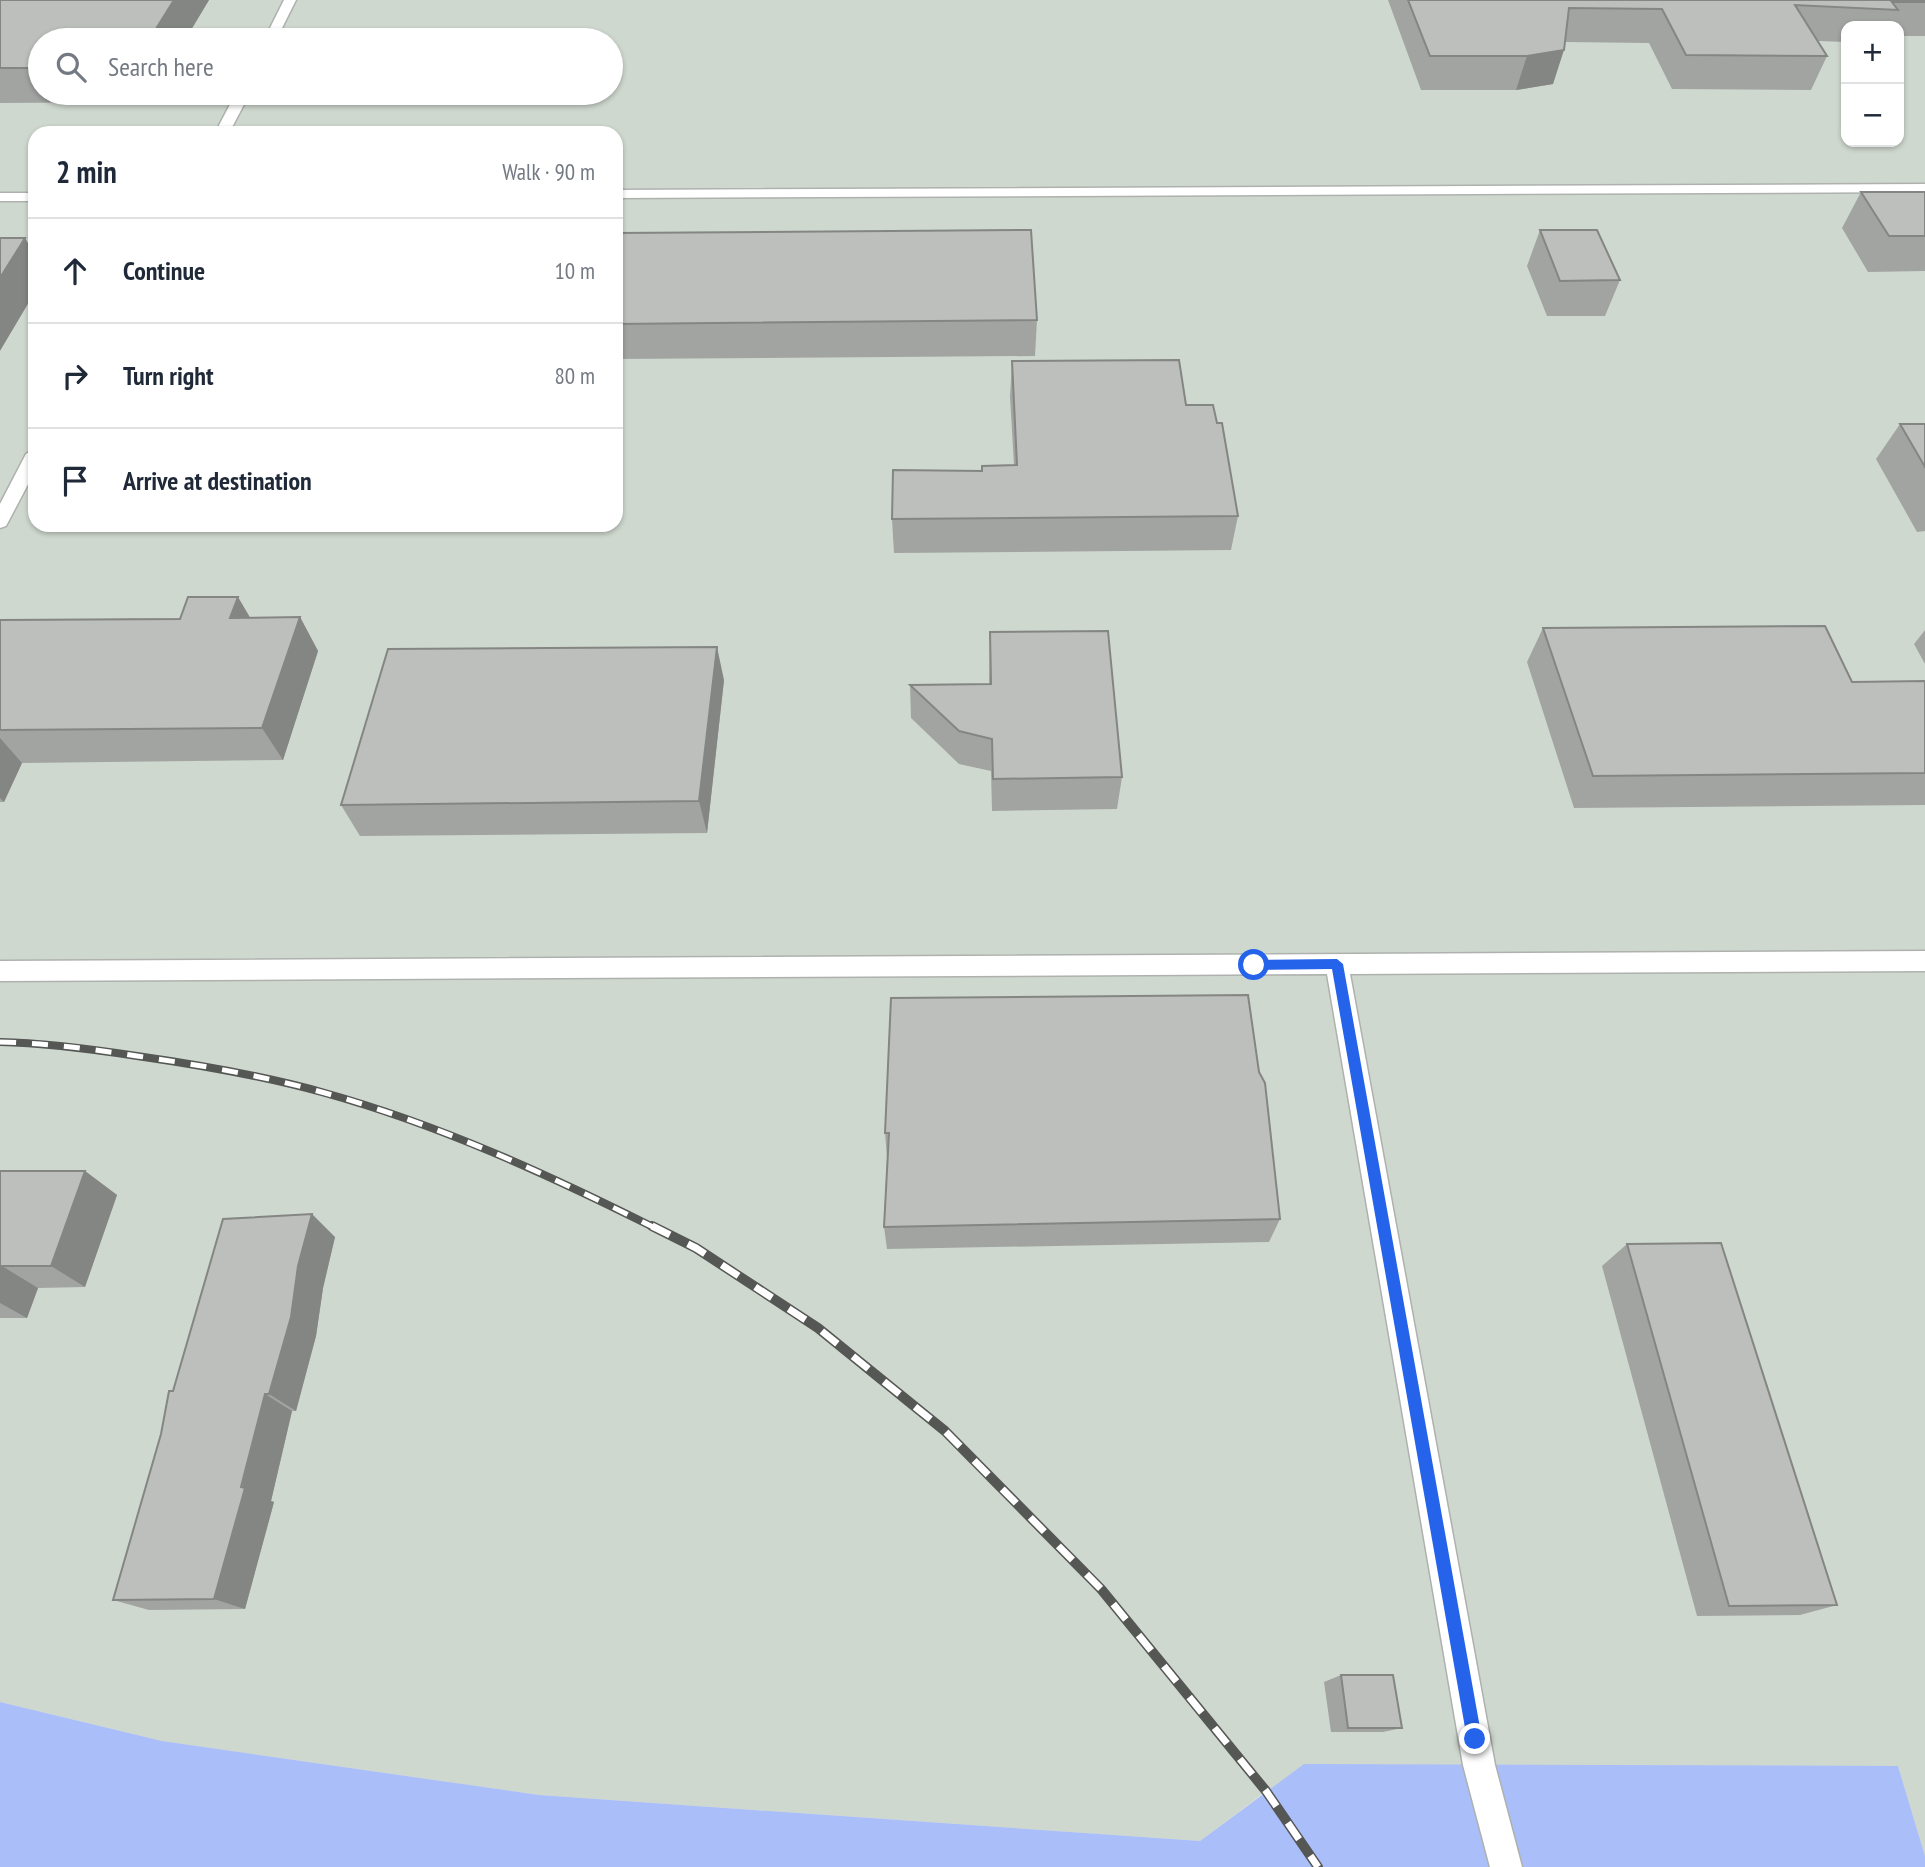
<!DOCTYPE html>
<html lang="en">
<head>
<meta charset="utf-8">
<style>
  :root { --surface:#fff; --page:#f2f2f3; --text:#1f2937; --muted:#747a83; --line:#e0e1e3 }
  body { margin:0; font-family:"PT Sans Narrow",sans-serif; background:var(--page); color:var(--text) }
  .controls { position:absolute; right:21px; top:21px; display:grid; overflow:hidden; border-radius:14px; box-shadow:0 2px 5px #0004 }
  .controls button { width:63px; height:63px; display:grid; place-items:center; padding:0; border:0; border-bottom:2px solid var(--line); background:var(--surface); color:var(--text); font:35px sans-serif }
  .stop { position:absolute; width:21px; height:21px; margin:-16px; border:5px solid #2563eb; border-radius:50%; background:#fff }
  .stop.end { background:#2563eb; border-color:#fff; box-shadow:0 2px 7px #0008 }
  .list { margin:0; padding:0; list-style:none }
  h2 { display:flex; justify-content:space-between; align-items:center; height:91px; margin:0; padding:0 28px; font-size:30px }
  h2 small { font-size:23px; font-weight:400; color:var(--muted) }
  .list li { display:grid; grid-template-columns:46px 1fr auto; gap:21px; align-items:center; box-sizing:border-box; height:105px; padding:0 28px; border-top:2px solid var(--line) }
  .list b { display:block; font-size:26px; white-space:nowrap }
  .list em { font-size:23px; font-style:normal; color:var(--muted) }
  .icon { flex:none; width:38px; height:38px; fill:none; stroke:currentColor; stroke-width:2; stroke-linecap:round; stroke-linejoin:round }
  .map { position:relative; flex:none; width:1925px; height:1867px; overflow:hidden }
  .search { position:absolute; background:var(--surface); box-shadow:0 2px 5px #0004; left:28px; top:28px; width:595px; height:77px; display:flex; align-items:center; gap:18px; box-sizing:border-box; padding:0 24px; border-radius:38px; color:var(--muted); font-size:26px }
  .panel { position:absolute; background:var(--surface); box-shadow:0 2px 5px #0004; left:28px; top:126px; width:595px; height:406px; border-radius:21px }
  .map>svg:first-child { display:block }
</style>
</head>
<body>
<div class="map">
<svg width="1925" height="1867" viewBox="0 0 1925 1867">
  <rect width="100%" height="100%" fill="#dfe2df"/>
  <path fill="#cfd8cf" fill-rule="evenodd" d="M0 0H1925V1856L1898 1766 1266 1791 1200 1841 539 1795 162 1741 0 1702ZM1846 26H1899V142H1846ZM40 40H611V93H40ZM35 133H616V525H35Z"/>
  <path fill="#aabefa" d="M0 1702 162 1741 539 1795 1200 1841 1304 1764 1898 1766 1925 1856V1867H0Z"/>
  <g fill="none" stroke-linecap="round" stroke-linejoin="round">
    <defs>
      <path id="service" d="M284 0H296L276 40H264Z
        M236 93H250L229 133H215Z
        M1925 184V192L616 198V190Z
        M0 193H35V201H0Z
        M35 448V471L6 526 0 528V504L26 454Z
        M1925 951V971L1350 974 1495 1765 1522 1867H1490L1463 1765 1327 974 0 981V961Z"/>
    </defs>
    <use href="#service" stroke="#aeb1ae" stroke-width="3"/>
    <use href="#service" fill="#fff" fill-rule="evenodd"/>
    <defs>
      <path id="rail-far1" d="M0 1042C47 1043 91 1049 137 1056 200 1065 265 1076 325 1093 440 1125 549 1175 655 1228"/>
      <path id="rail" d="M652 1226 696 1248 818 1328 945 1431 1101 1589 1266 1791 1318 1867"/>
    </defs>
    <use href="#rail-far1" stroke="#555755" stroke-width="8"/>
    <use href="#rail" stroke="#555755" stroke-width="10"/>
    <use href="#rail-far1" stroke="#fff" stroke-width="5" stroke-dasharray="16" stroke-linecap="butt"/>
    <use href="#rail" stroke="#fff" stroke-width="7" stroke-dasharray="20" stroke-linecap="butt"/>
  </g>
  <path fill="#a2a4a2" d="M0 0H209L185 40H40V93H154L148 102 0 103Z
    M1388 0H1925V36H1899V26H1846V42L1818 41 1827 56 1811 90 1672 89 1649 43 1565 42 1553 84 1516 90H1421Z
    M1861 192H1925V271L1868 272 1842 228Z
    M1540 230 1620 280 1605 316H1547L1527 266Z
    M616 233 1037 320 1035 356 616 359Z
    M1012 361 1186 405 1217 423 1238 516 1231 550 894 553 892 519 1014 465 1010 397Z
    M1900 424H1925V531L1917 532 1876 459Z
    M300 617 318 651 283 760 22 763 4 802H0V620Z
    M1543 628 1852 682 1925 681V805L1574 808 1527 662Z
    M1925 630V664L1914 644Z
    M990 632 1122 777 1117 809 992 811 991 771 959 764 911 718 910 685 989 684Z
    M724 680 707 833 360 836 341 805Z
    M891 998 1280 1219 1269 1242 887 1249 884 1227 887 1158 885 1133Z
    M0 1171H85L117 1195 85 1287 38 1288 27 1318H0Z
    M335 1237 323 1288 316 1336 296 1411H292L271 1501 274 1502 245 1609 149 1610 113 1600 173 1391Z
    M1627 1244 1837 1605 1800 1615 1697 1616 1602 1266Z
    M1341 1675 1402 1728 1383 1732H1331L1324 1682Z"/>
  <path fill="#848684" d="M174 0H209L185 40H149Z
    M1564 50 1553 84 1516 90 1527 56Z
    M144 93H154L148 102Z
    M25 238 35 255V292L0 351V278Z
    M238 597 258 631 230 618Z
    M300 617 318 651 283 760 262 728Z
    M717 647 724 680 707 833 699 801Z
    M0 738 22 763 4 802 0 798Z
    M85 1171 117 1195 85 1287 51 1266Z
    M312 1214 335 1237 323 1288 316 1336 296 1411 269 1394 298 1266Z
    M2 1266 38 1288 27 1318 0 1303V1272Z
    M265 1394 292 1411 271 1501 274 1502 245 1609 214 1599Z"/>
  <path fill="#bcbfbc" stroke="#848684" stroke-width="2" d="M0 0H174L149 40H40V68H0Z
    M1408 0H1925V2H1892L1898 10 1795 5 1827 56 1686 55 1662 9 1569 8 1564 50 1527 56H1430Z
    M1861 192H1925V236H1889Z
    M1031 230 1037 320 616 324V233Z
    M1540 230H1597L1620 280 1560 281Z
    M0 238H25L0 278Z
    M1179 360 1186 405H1213L1217 423H1222L1238 516 892 519 893 470 982 471V466L1017 465 1012 361Z
    M1900 424H1925V467Z
    M188 597H238L230 618 300 617 262 728 0 730V620L180 619Z
    M1825 626 1852 682 1925 681V773L1593 776 1543 628Z
    M1108 631 1122 777 993 779 992 739 959 731 910 685 991 684 990 632Z
    M717 647 699 801 341 805 388 649Z
    M1248 995 1259 1072 1265 1083 1280 1219 884 1227 889 1133H885L891 998Z
    M0 1171H85L51 1266H2L0 1272Z
    M312 1214 298 1266 291 1317 269 1394H265L241 1487 245 1488 214 1599 113 1600 161 1434 169 1391H173L223 1219Z
    M1721 1243 1837 1605 1729 1606 1627 1244Z
    M1341 1675H1393L1402 1728H1348Z"/>
  <path fill="#2563eb" d="M1337 959 1343 964 1482 1739 1480 1744 1475 1746 1469 1744 1467 1739 1332 969 1254 970 1248 965 1254 960Z"/>
</svg>
<div class="controls">
<button>+</button>
<button>−</button>
</div>
<div class="stop" style="left:1254px;top:965px"></div>
<div class="stop end" style="left:1475px;top:1739px"></div>
<div class="search"><svg class="icon" aria-label="search" viewBox="0 0 24 24"><circle cx="10" cy="10" r="6"/><path d="M15 15l6 6"/></svg>Search here</div>
<section class="panel">
<h2>2 min<small>Walk · 90 m</small></h2>
<ul class="list">
<li><svg class="icon" aria-label="ahead" viewBox="0 0 24 24"><path d="M12 20V5M6 11l6-6 6 6"/></svg><div><b>Continue</b></div><em>10 m</em></li>
<li><svg class="icon" aria-label="right" viewBox="0 0 24 24"><path d="M7 20v-9h11M14 6l5 5-5 5"/></svg><div><b>Turn right</b></div><em>80 m</em></li>
<li><svg class="icon" aria-label="arrive" viewBox="0 0 24 24"><path d="M6 21V4h12l-3 4 3 4H6"/></svg><div><b>Arrive at destination</b></div></li>
</ul>
</section>
</div>
</body>
</html>
